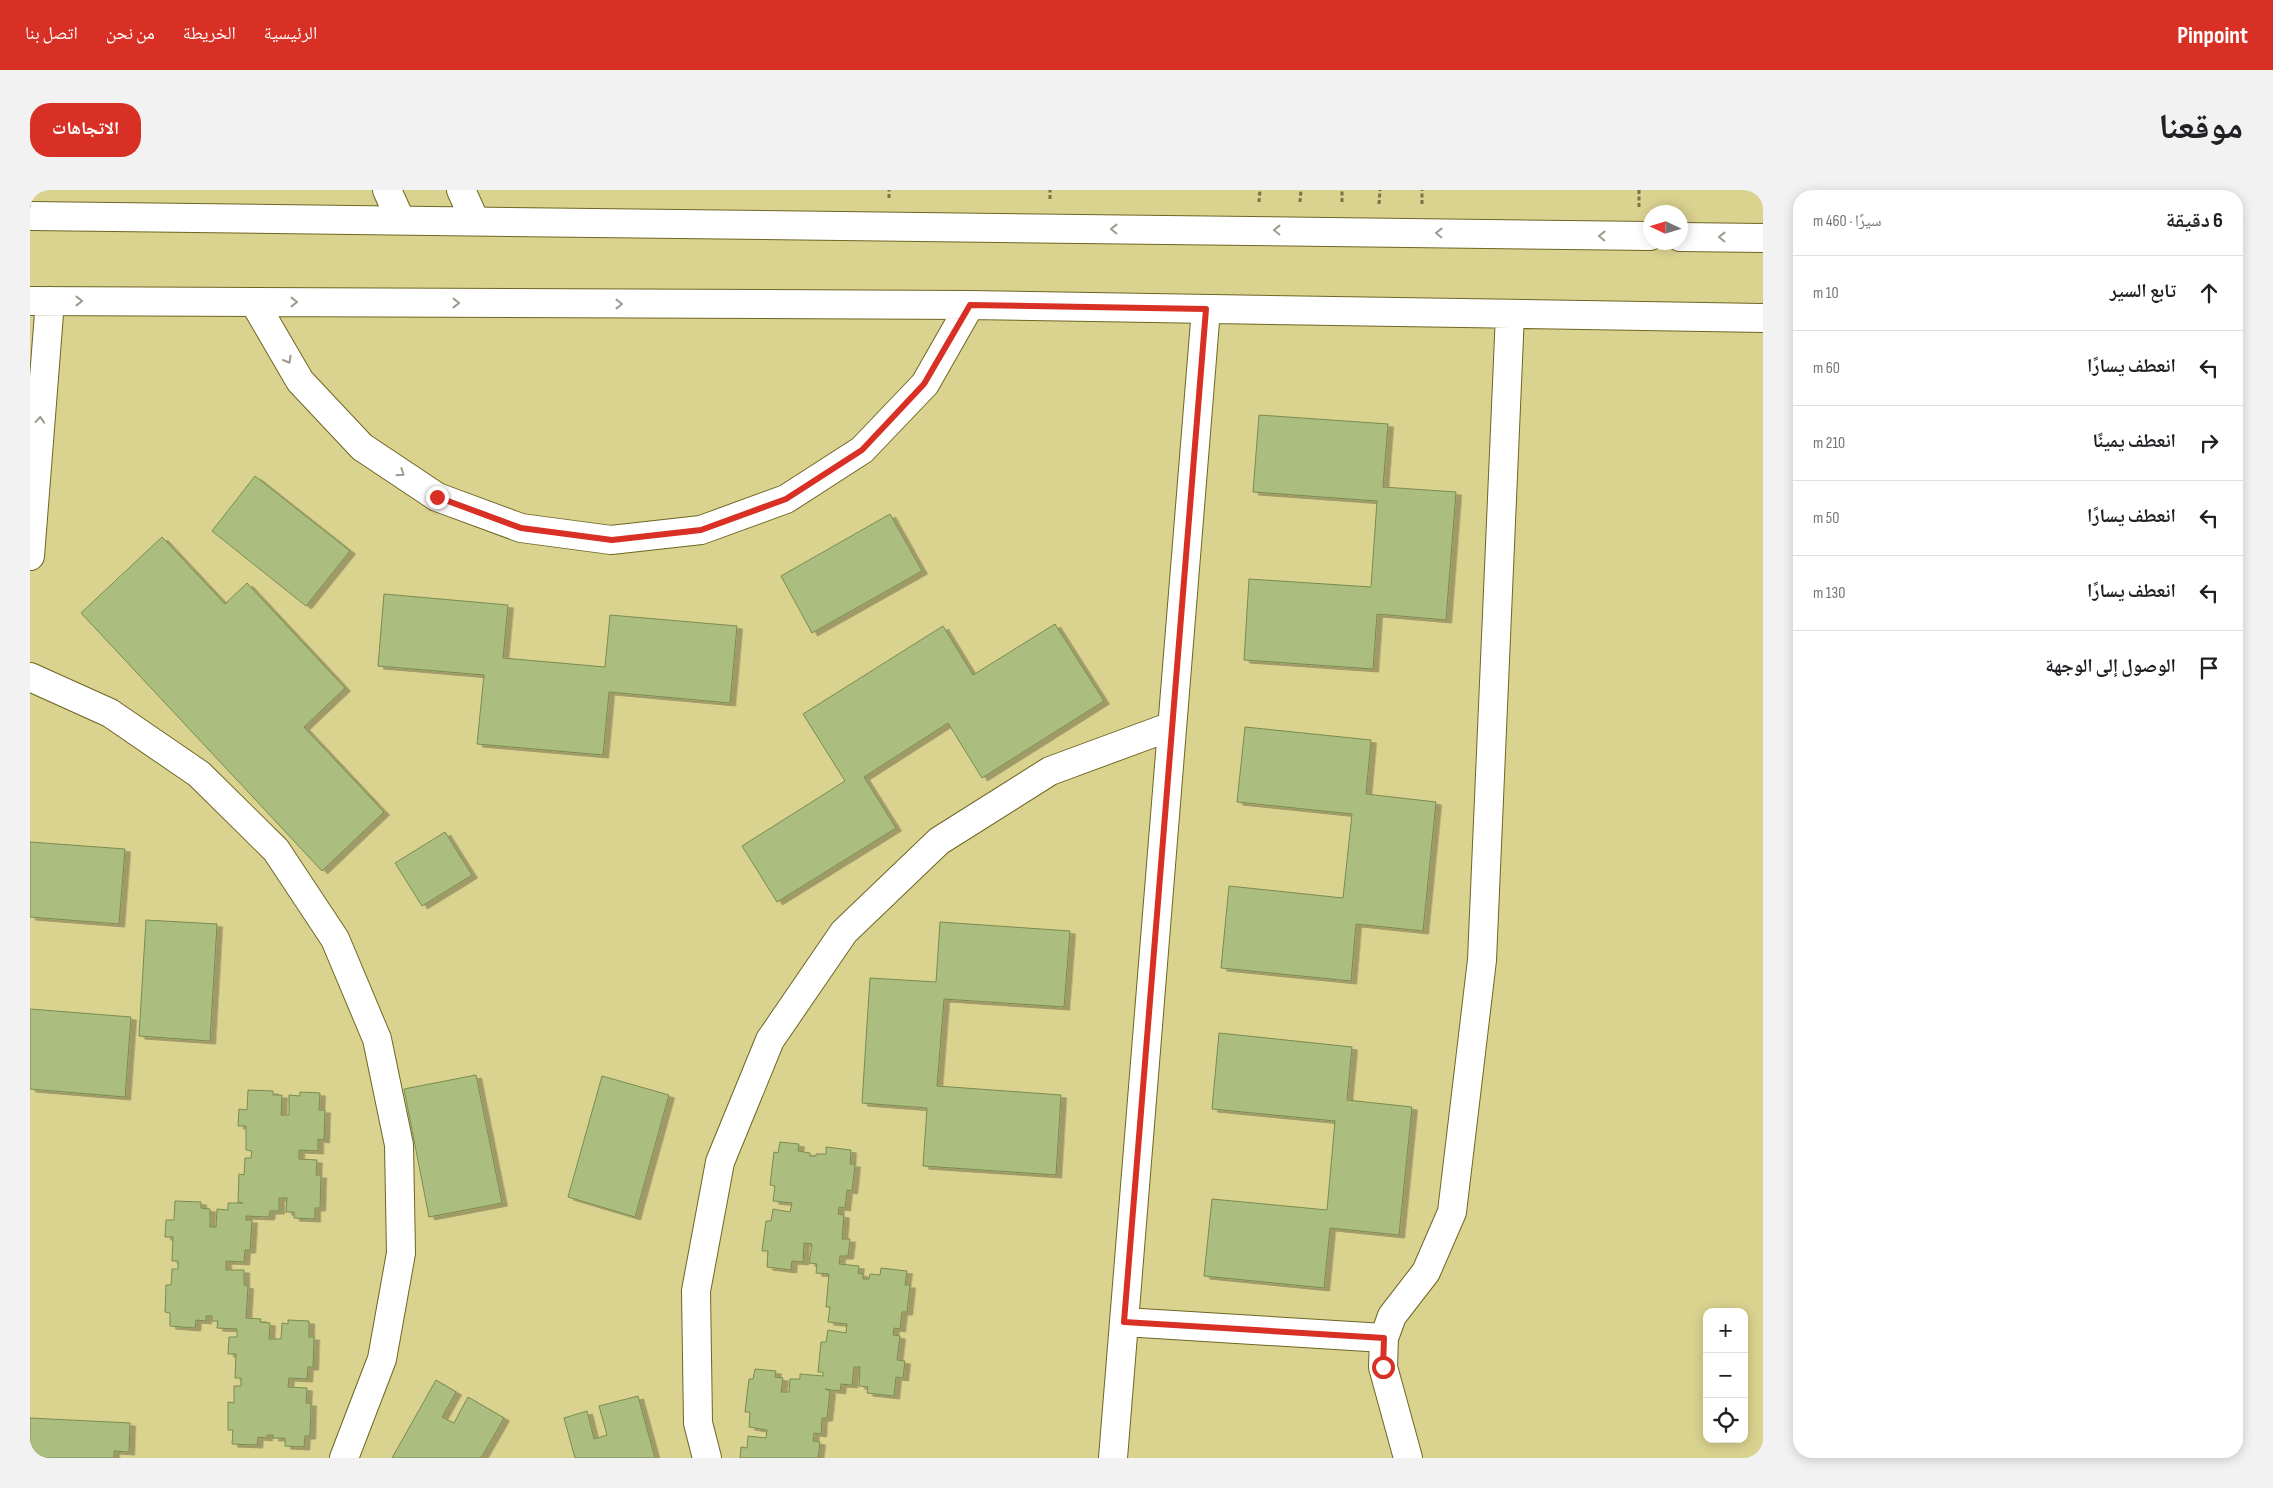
<!DOCTYPE html>
<html lang="ar">
<head>
<meta charset="utf-8">
<style>
  :root { --surface:#fff; --page:#f2f2f2; --text:#202124; --muted:#757577; --line:#e0e0e0; --accent:#d93025 }
  body { margin:0; font-family:"Sofia Sans Condensed","Noto Naskh Arabic",sans-serif; background:var(--page); color:var(--text); direction:rtl }
  .controls { position:absolute; right:15px; bottom:15px; display:grid; overflow:hidden; border-radius:10px; box-shadow:0 2px 12px #0003 }
  .controls button { width:45px; height:45px; display:grid; place-items:center; padding:0; border:0; border-bottom:1px solid var(--line); background:var(--surface); color:var(--text); font:25px sans-serif }
  .compass { position:absolute; left:1613px; top:15px; width:45px; height:45px; border-radius:50%; background:var(--surface); box-shadow:0 2px 12px #0003; rotate:274deg }
  .stop { position:absolute; width:15px; height:15px; margin:-11px; border:4px solid #d93025; border-radius:50%; background:#fff }
  .stop.end { background:#d93025; border-color:#fff; box-shadow:0 1px 5px #0008 }
  .list { margin:0; padding:0; list-style:none }
  h2 { display:flex; justify-content:space-between; align-items:center; height:65px; margin:0; padding:0 20px; font-size:21px }
  h2 small { font-size:16px; font-weight:400; color:var(--muted) }
  .list li { display:grid; grid-template-columns:32px 1fr auto; gap:15px; align-items:center; box-sizing:border-box; height:75px; padding:0 20px; border-top:1px solid var(--line) }
  .list b { display:block; font-size:19px; white-space:nowrap }
  .list em { font-size:16px; font-style:normal; color:var(--muted) }
  .icon { flex:none; width:28px; height:28px; fill:none; stroke:currentColor; stroke-width:2; stroke-linecap:round; stroke-linejoin:round }
  .map { position:relative; flex:none; width:1733px; height:1268px; overflow:hidden; direction:ltr; border-radius:20px }
  header { display:flex; align-items:center; gap:30px; box-sizing:border-box; height:70px; padding:0 25px; background:var(--accent); color:#fff }
  header strong { font-size:24px }
  nav { display:flex; gap:28px; margin-inline-start:auto; font-size:18px }
  .intro { display:flex; align-items:center; justify-content:space-between; box-sizing:border-box; height:120px; padding:0 30px }
  h1 { margin:0; font-size:35px }
  .button { padding:12px 22px; border-radius:20px; background:var(--accent); color:#fff; font-size:18px; font-weight:700 }
  main { display:flex; gap:30px; padding:0 30px }
  aside { flex:1; background:var(--surface); border-radius:20px; box-shadow:0 2px 12px #0003 }
  .map>svg:first-child { display:block }
</style>
</head>
<body>
<header>
<strong>Pinpoint</strong>
<nav><a>الرئيسية</a><a>الخريطة</a><a>من نحن</a><a>اتصل بنا</a></nav>
</header>
<div class="intro"><h1>موقعنا</h1><a class="button">الاتجاهات</a></div>
<main>
<aside>
<h2>6 دقيقة<small>سيرًا · 460 m</small></h2>
<ul class="list">
<li><svg class="icon" aria-label="ahead" viewBox="0 0 24 24"><path d="M12 20V5M6 11l6-6 6 6"/></svg><div><b>تابع السير</b></div><em>10 m</em></li>
<li><svg class="icon" aria-label="left" viewBox="0 0 24 24"><path d="M17 20v-9H6M10 6l-5 5 5 5"/></svg><div><b>انعطف يسارًا</b></div><em>60 m</em></li>
<li><svg class="icon" aria-label="right" viewBox="0 0 24 24"><path d="M7 20v-9h11M14 6l5 5-5 5"/></svg><div><b>انعطف يمينًا</b></div><em>210 m</em></li>
<li><svg class="icon" aria-label="left" viewBox="0 0 24 24"><path d="M17 20v-9H6M10 6l-5 5 5 5"/></svg><div><b>انعطف يسارًا</b></div><em>50 m</em></li>
<li><svg class="icon" aria-label="left" viewBox="0 0 24 24"><path d="M17 20v-9H6M10 6l-5 5 5 5"/></svg><div><b>انعطف يسارًا</b></div><em>130 m</em></li>
<li><svg class="icon" aria-label="arrive" viewBox="0 0 24 24"><path d="M6 21V4h12l-3 4 3 4H6"/></svg><div><b>الوصول إلى الوجهة</b></div></li>
</ul>
</aside>
<div class="map">
<svg width="1733" height="1268" viewBox="0 0 1733 1268">
  <defs>
    <filter id="shadow"><feDropShadow dx="5.5" dy="3" stdDeviation="0" flood-color="#0004"/></filter>
  </defs>
  <rect width="100%" height="100%" fill="#dad28f"/>
  <path fill="#abbe80" stroke="#7a8b4f" filter="url(#shadow)" d="M1229 225 1358 234 1353 297 1426 302 1416 430 1347 424 1343 479 1214 470 1219 389 1341 397 1347 311 1223 302Z
    M225 286 320 361 276 416 182 341Z
    M860 324 892 381 782 443 751 386Z
    M132 347 195 414 217 393 315 498 274 537 354 622 292 681 51 423Z
    M354 404 478 415 473 468 575 477 580 425 707 436 700 513 579 502 573 565 447 554 454 485 348 476Z
    M1025 434 1074 511 952 588 918 533 834 587 866 638 747 712 712 656 815 591 773 524 913 436 943 485Z
    M1215 537 1341 550 1336 604 1406 612 1393 741 1326 734 1321 791 1191 778 1199 696 1313 708 1322 624 1207 612Z
    M415 642 442 685 392 716 365 673Z
    M0 652 95 659 89 734 0 727Z
    M116 730 187 734 180 851 109 846Z
    M910 732 1040 741 1034 817 914 809 907 896 1031 905 1026 985 893 976 897 918 832 913 840 788 906 792Z
    M0 819 101 827 95 907 0 899Z
    M1189 843 1322 857 1317 910 1382 917 1369 1045 1300 1038 1294 1098 1174 1086 1182 1009 1297 1020 1305 931 1182 919Z
    M446 885 472 1013 399 1027 374 899Z
    M572 886 639 905 605 1027 538 1007Z
    M218 900 243 901V905H252L251 925H259V905L270 906V902L290 903 289 920H295L294 950 288 949V961L269 960V969L287 970 286 985H291L290 1018H285V1029L264 1028V1022H256L257 1008H249V1021H240L239 1027 216 1026V1030H222L220 1060H215L214 1072 196 1071V1080H214V1095L218 1096 216 1128 231 1129 230 1132 240 1133 239 1149H251L252 1133 258 1134V1130L279 1131V1147H284L283 1177H278L277 1189 259 1188 258 1197 277 1198 276 1213H281L280 1246H275L274 1257 255 1256V1248H243V1245H237V1248L228 1247 227 1255 202 1254 203 1240H198V1212L204 1213V1196H211V1188H205L206 1164H198L199 1147H207V1139L187 1138 188 1131H182V1126H176V1131L166 1130 165 1138 140 1136V1123L135 1122 136 1095H141L142 1079H148V1071H142L143 1047H135L136 1030H144L145 1011 171 1012V1018L180 1019V1037H186L187 1019 198 1020V1013H213L208 1012 209 984 214 985 215 968H221L222 961 216 960V936H208L209 919 217 920Z
    M750 952 769 954 768 961 780 963V966H786V964H796V957L821 960 820 974H825L822 1001 817 1000 815 1018 809 1017 808 1024 814 1025 812 1049H820L818 1066H810L809 1074 829 1076 828 1083 833 1084V1089H839L840 1084 850 1085 851 1078 877 1081 875 1095H880L877 1122H872L870 1139 864 1138 863 1145 870 1146 867 1170 875 1171 873 1188 866 1187 864 1206 837 1203 838 1197 829 1196 830 1177H824L822 1195 811 1194 810 1201 795 1199 800 1201 797 1228H792L791 1244 784 1243 783 1251 790 1252 788 1268H710L711 1257 717 1258 718 1246 736 1248 737 1240 719 1237 720 1222H715L719 1189H723L725 1179 746 1181 745 1187 753 1188 751 1202H759L760 1189H770V1184L793 1186V1182H788L791 1152H796L798 1140 816 1143 817 1134 798 1132 800 1117H796L799 1084 786 1083 787 1074 779 1073 782 1054 774 1053 773 1072 762 1071 761 1080 737 1077 738 1061H732L736 1031H741L743 1019 760 1022 762 1013 743 1011 745 996 740 995 744 962 748 963Z
    M406 1190 426 1202 412 1227 424 1233 438 1207 474 1228 451 1268H362Z
    M608 1206 625 1268H545L534 1228 557 1221 564 1249 577 1245 569 1216Z
    M0 1228 100 1233 99 1262 84 1261V1268H0Z"/>
  <g fill="none" stroke-linecap="round" stroke-linejoin="round">
    <defs>
      <path id="street" d="M357 0 370 29
        M431 0 445 31
        M0 26 1620 46
        M1650 47 1733 48
        M0 111 940 115 1733 128
        M224 112 270 191 332 257 407 307 491 338 581 350 671 340 756 309 832 260 895 194 940 115
        M0 366 20 111
        M0 487 80 523 169 584 246 660 305 749 347 849 369 955 371 1063 352 1169 314 1268
        M1094 1132 1354 1148
        M677 1268 668 1233 666 1101 690 972 740 850 814 742 909 651 1020 581 1142 536
        M1083 1268 1176 119
        M1378 1268 1353 1177 1354 1148 1362 1126 1396 1082 1422 1022 1452 770 1480 124"/>
    </defs>
    <use href="#street" stroke="#6e6624" stroke-width="30"/>
    <path stroke="#797345" stroke-width="3" stroke-dasharray="4 2.5" stroke-linecap="butt" d="M859 8V0
      M1020 9V0
      M1229 12 1230 0
      M1270 12 1271 0
      M1312 12V0
      M1349 14 1350 0
      M1392 14V0
      M1609 17V0"/>
    <use href="#street" stroke="#fff" stroke-width="28"/>
  </g>
  <defs><path id="oneway-chevron" d="M-2-3.5L2.5 0L-2 3.5" fill="none" stroke-width="1.6" stroke-linecap="round" stroke-linejoin="round" transform="scale(1.25)"/></defs>
  <g stroke="#9c9b8e">
    <use href="#oneway-chevron" transform="translate(1084 39) rotate(-179)"/>
    <use href="#oneway-chevron" transform="translate(1247 40) rotate(-179)"/>
    <use href="#oneway-chevron" transform="translate(1409 43) rotate(-179)"/>
    <use href="#oneway-chevron" transform="translate(1572 46) rotate(-179)"/>
    <use href="#oneway-chevron" transform="translate(1692 47) rotate(-179)"/>
    <use href="#oneway-chevron" transform="translate(49 111)"/>
    <use href="#oneway-chevron" transform="translate(264 112)"/>
    <use href="#oneway-chevron" transform="translate(426 113)"/>
    <use href="#oneway-chevron" transform="translate(589 114)"/>
    <use href="#oneway-chevron" transform="translate(258 170) rotate(60)"/>
    <use href="#oneway-chevron" transform="translate(10 230) rotate(-86)"/>
    <use href="#oneway-chevron" transform="translate(371 283) rotate(34)"/>
  </g>
  <g fill="none" stroke-linecap="round" stroke-linejoin="round">
    <path stroke="#d93025" stroke-width="6" d="M407 307 491 338 582 350 671 340 756 309 832 260 894 194 940 115 1176 119 1094 1132 1354 1148 1353 1177"/>
  </g>
</svg>
<div class="controls">
<button>+</button>
<button>−</button>
<button><svg class="icon" aria-label="locate" viewBox="0 0 24 24"><circle cx="12" cy="12" r="6"/><path d="M12 2v4M12 18v4M2 12h4M18 12h4"/></svg></button>
</div>
<svg class="compass" viewBox="-18 -18 36 36"><path d="M0-13l5 13h-10z" fill="#e53935"/><path d="M0 13l5-13h-10z" fill="#757577"/></svg>
<div class="stop" style="left:1353px;top:1177px"></div>
<div class="stop end" style="left:407px;top:307px"></div>
</div>
</main>
</body>
</html>
